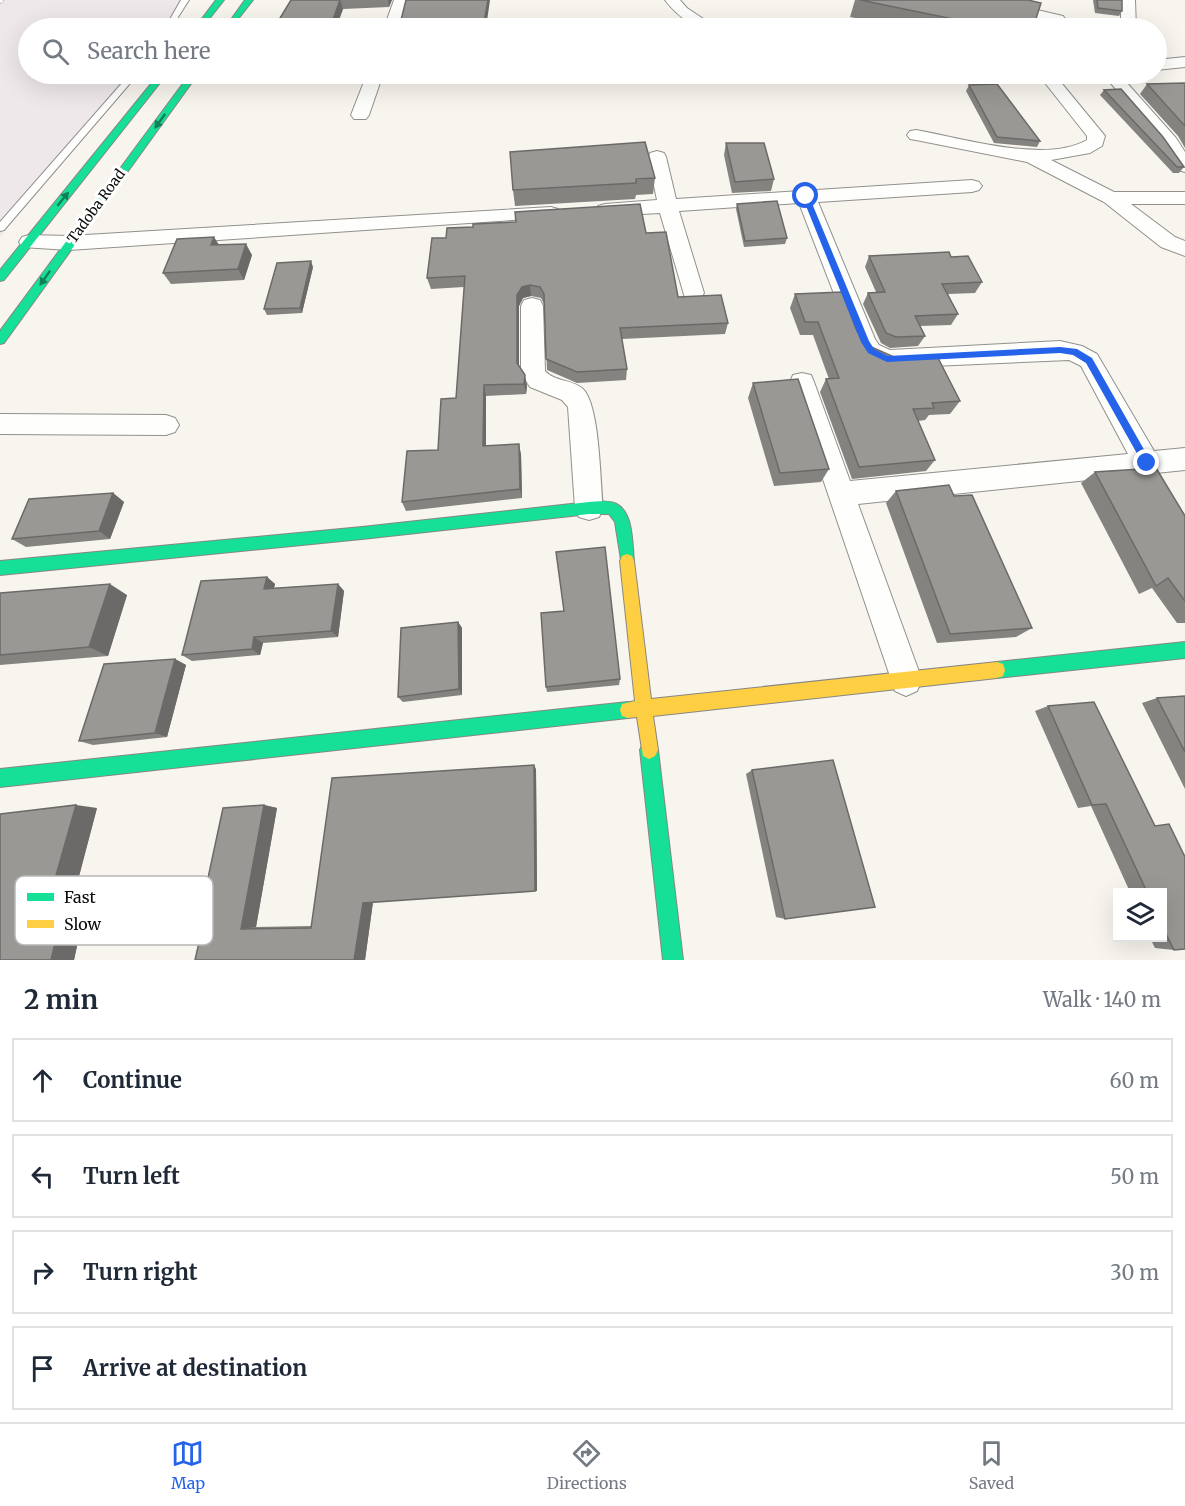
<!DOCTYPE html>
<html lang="en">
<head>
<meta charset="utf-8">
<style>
  :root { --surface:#fff; --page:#f6f6f7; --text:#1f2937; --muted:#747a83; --line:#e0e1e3; --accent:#2563eb }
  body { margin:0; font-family:Merriweather,serif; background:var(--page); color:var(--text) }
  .controls { position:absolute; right:18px; bottom:18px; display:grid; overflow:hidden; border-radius:0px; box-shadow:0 6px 24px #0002 }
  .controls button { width:54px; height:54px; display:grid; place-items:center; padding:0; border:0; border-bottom:2px solid var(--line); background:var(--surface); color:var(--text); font:30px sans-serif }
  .stop { position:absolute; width:18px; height:18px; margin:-14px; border:4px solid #2563eb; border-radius:50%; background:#fff }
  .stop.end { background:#2563eb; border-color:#fff; box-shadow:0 2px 6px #0008 }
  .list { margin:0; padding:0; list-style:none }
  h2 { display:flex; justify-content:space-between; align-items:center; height:78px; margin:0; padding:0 24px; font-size:26px }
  h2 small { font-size:20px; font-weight:400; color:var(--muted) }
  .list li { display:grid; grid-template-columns:39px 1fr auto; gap:18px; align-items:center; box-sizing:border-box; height:84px; margin:0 12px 12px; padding:0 12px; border:2px solid var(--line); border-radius:0px }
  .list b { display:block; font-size:22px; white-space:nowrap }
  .list em { font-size:20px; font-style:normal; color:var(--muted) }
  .icon { flex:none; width:33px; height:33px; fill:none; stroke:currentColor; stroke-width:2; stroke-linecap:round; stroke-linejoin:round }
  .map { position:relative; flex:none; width:1185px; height:960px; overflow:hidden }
  .search { position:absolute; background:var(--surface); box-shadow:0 6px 24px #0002; left:18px; right:18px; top:18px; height:66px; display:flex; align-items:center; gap:15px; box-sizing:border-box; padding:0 21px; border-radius:33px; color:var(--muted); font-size:22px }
  .sheet { height:462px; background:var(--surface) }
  nav { display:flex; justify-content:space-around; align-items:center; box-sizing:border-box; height:84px; border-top:2px solid var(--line); background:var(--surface); font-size:16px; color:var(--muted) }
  nav a { display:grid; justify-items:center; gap:3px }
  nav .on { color:var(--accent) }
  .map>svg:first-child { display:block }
</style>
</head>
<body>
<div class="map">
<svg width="1185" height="960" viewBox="0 0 1185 960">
  <rect width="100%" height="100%" fill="#f8f5ee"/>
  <path fill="#eee8eb" d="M0 0H190L167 28H28V74H131L0 237Z"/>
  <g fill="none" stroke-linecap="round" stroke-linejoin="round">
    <defs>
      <path id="lane" d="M181 0H189L171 28H165Z
        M130 74H138L4 230 0 231V222Z"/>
      <path id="street" d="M394 0H408L398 28H384Z
        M665 0H680L687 8 717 28C695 30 678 17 665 0Z
        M968 0H994L1063 16 1065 19 1058 23 970 3Z
        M1121 0H1135L1136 28H1121Z
        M1185 57V67L1156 70V60Z
        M367 74H383L369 115 366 119H354L351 115Z
        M946 74H1004C998 82 950 85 944 77Z
        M1038 74H1054L1105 136 1102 146 1090 153 1051 160 1114 192H1185V204H1131L1175 237 1185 241V256L1161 247 1104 202 1027 162 916 140 910 139 907 135 910 131 916 130C962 138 1045 164 1087 140V136Z
        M1103 74H1119L1176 138 1185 152V172L1178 170 1160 141Z
        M657 151 664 153 666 157 676 199 972 180 979 182 982 186 979 190 972 192 818 202 875 339 879 345 890 350 1060 341 1082 346 1097 354 1154 451 1185 448V470L858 504 922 680 917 691 906 696 895 691 790 382 793 375 802 373 811 375 814 382 850 481 1128 454 1081 366 1069 360 887 368 863 357 853 343 799 203 679 211 704 293 701 298 693 301 685 298 660 213 605 216 598 214 595 210 598 206 605 204 657 200 648 157 650 153Z
        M551 207 558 209 561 213 558 217 69 250 22 247 19 242 22 237 29 235 69 236Z
        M532 298 540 300 543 306 545 371C555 382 572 379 583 389 600 406 600 481 603 508L599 517 589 520 579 517 575 508 568 407 562 400 530 387 521 373V306L524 300Z
        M0 414 166 415 175 418 179 425 175 432 166 435 0 434Z"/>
      <path id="fast" d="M216 0H224L202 28H195Z
        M245 0H253L231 28H225Z
        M159 74H167L4 280 0 281V270Z
        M190 74H198L4 343 0 344V331Z
        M589 502C596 502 607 500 614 503 634 510 632 544 634 561L632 566 627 568 622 566 615 522 609 514H589L362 539 0 575V561L362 527Z
        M1185 642V658L997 678 991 676 989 670 991 664 997 662Z
        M628 702 634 704 636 710 634 716 628 718 0 787V769Z
        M649 741 655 744 658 750 683 960H663L640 750 643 744Z"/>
      <path id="slow" d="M627 554 632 556 634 561 651 699 997 662 1003 664 1005 670 1003 676 997 678 653 716 658 750 655 756 649 759 643 756 637 717 628 718 622 716 620 710 622 704 635 701 620 561 622 556Z"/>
    </defs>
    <use href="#lane" stroke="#91908d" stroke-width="2"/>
    <use href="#street" stroke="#91908d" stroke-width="2"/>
    <use href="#fast" stroke="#888683" stroke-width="2"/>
    <use href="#slow" stroke="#888683" stroke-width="2"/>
    <use href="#lane" fill="#fefefc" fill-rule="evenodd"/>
    <use href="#street" fill="#fefefc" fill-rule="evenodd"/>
    <use href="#fast" fill="#16e098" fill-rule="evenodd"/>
    <use href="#slow" fill="#ffcf43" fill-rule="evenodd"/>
    <defs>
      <path id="rail" d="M0 2 2 0"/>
    </defs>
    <use href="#rail" stroke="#d3c5c7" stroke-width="4.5"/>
    <use href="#rail" stroke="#fff" stroke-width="3" stroke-dasharray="8" stroke-linecap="butt"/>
  </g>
  <path fill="#84837f" d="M291 0H392L389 7 343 9 336 28H274Z
    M855 0H1028L1033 28H905L850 17Z
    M1093 0H1122V11L1119 16 1095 13Z
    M1185 83V148L1178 136 1140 94 1147 84Z
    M969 85 1040 141 1037 147 994 143 966 91Z
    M1104 90 1184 167 1179 173H1173L1100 95Z
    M726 143 774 179 771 191 732 193 724 155Z
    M655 178 653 194 636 195 635 199 515 206 513 190Z
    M737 204 787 238 785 244 744 247 736 209Z
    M646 233 678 297 728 323 725 334 622 339 627 369 626 380 577 383 547 370 544 304 541 298 531 296 523 298 519 306V365L527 386 526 394 486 396V446L521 454 522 498 406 511 402 502 438 450 456 398 464 287 431 289 427 278Z
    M219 245 252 255 244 280 171 284 163 273Z
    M869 256 951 257 982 282 975 293 948 294 958 314 951 325 920 326 925 336 918 346 890 348 881 343 863 304 868 293 876 292 865 267Z
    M313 267 302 313 267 315 264 309Z
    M795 294 857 331 869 346 960 401 950 414 929 415 925 420 918 421 935 460 926 471 852 479 820 392 826 379H829L813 335H800L790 308Z
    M753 383 829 469 821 482 774 486 748 398Z
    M1095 472 1185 516V623H1177L1152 588 1139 594 1081 483Z
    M896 491 1032 628 1016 637 937 643 886 503Z
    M113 493 124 502 110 539 26 547 12 539Z
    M267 577 275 584 274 588 338 584 344 591 338 637 263 643 260 655 192 661 182 655Z
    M0 593 127 595 108 656 0 665Z
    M458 622 462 628V695L403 702 398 697Z
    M175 659 186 665 167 737 93 745 79 741Z
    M620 679 619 685 547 692 546 687Z
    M1185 696V789L1142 703 1157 698Z
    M1048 706 1155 826 1174 950 1155 948 1150 938H1162V892H1130L1091 806 1078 808 1035 711Z
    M536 769 537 891 373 902 365 960H195L203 925 79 937 74 960H0L97 808 75 890 208 878 264 805 277 808 256 927 311 926Z
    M752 770 785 919 776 917 746 774Z"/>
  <path fill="#6c6a68" d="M340 0 343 9 336 28H330Z
    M388 0H392L389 7Z
    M488 0H490L486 28H483Z
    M214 237 221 248 211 245Z
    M246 244 252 255 244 280 238 269Z
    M311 261 313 267 302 313 300 308Z
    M530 285 531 296 523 298 519 306V373L517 363V295L522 287Z
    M525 375 527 386 526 394 524 384Z
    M484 385 486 396V456L483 446Z
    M519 444 521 454 522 498 520 489Z
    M113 493 124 502 110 539 99 531Z
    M267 577 275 584 272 596 264 589Z
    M110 584 127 595 108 656 89 647Z
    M338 584 344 591 338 637 331 631Z
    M458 622 462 628V695L459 689Z
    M254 637 263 643 260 655 252 649Z
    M175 659 186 665 167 737 155 733Z
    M534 765 536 769 537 891H535Z
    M76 805 97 808 75 892 51 893Z
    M264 805 277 808 256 927 241 929Z
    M373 902 365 960H354L363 903Z
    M79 937 74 960H51L56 939Z"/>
  <path fill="#9a9894" stroke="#6c6a68" stroke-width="1.5" d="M291 0H340L330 28H274Z
    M406 0H488L483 28H399Z
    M860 0H1028L1041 3 1033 28H997Z
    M1097 0H1122V11L1098 8Z
    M1185 83V126L1147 84Z
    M997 84 1040 141 997 137 969 85Z
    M1121 89 1163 137 1184 167H1177L1104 90Z
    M645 142 655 178 636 179V183L513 190 510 152Z
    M726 143H764L774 179 735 182Z
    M777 201 787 238 745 241 737 204Z
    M640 204 646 233 666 232 678 297 721 295 728 323 620 328 627 369 577 372 546 359 544 294 540 287 530 285 522 287 517 295V363L525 375 524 384 484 385 483 446 519 444 520 489 402 502 407 451 438 450 441 399 456 398 465 276 427 278 432 238H446L447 228 473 227V224L516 222 515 212Z
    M214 237 211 245 246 244 238 269 163 273 177 239Z
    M949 252 951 257 968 256 982 282 942 284 958 314 915 316 925 336 896 337 886 333 868 293 885 292 869 256Z
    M311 261 300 308 264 309 277 263Z
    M842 292 857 331 869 346 894 357 937 356 960 401 932 403 934 408 913 409 935 460 859 467 826 379 839 378 818 322H805L795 294Z
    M798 379 829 469 780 473 753 383Z
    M1156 468 1185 516V601L1168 578 1156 586 1095 472Z
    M949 485 954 496 972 495 1032 628 950 634 896 491Z
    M113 493 99 531 12 539 29 499Z
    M605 547 620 679 546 687 541 613 564 611 556 552Z
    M267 577 264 589 338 584 331 631 254 637 252 649 182 655 201 581Z
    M110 584 89 647 0 655V593Z
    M458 622 459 689 398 697 401 628Z
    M175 659 155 733 79 741 104 664Z
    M1185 696V752L1157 698Z
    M1094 702 1155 826 1169 824 1185 857V949L1174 950 1162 926V892H1147L1106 804 1092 805 1048 706Z
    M833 760 875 907 785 919 752 770Z
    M534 765 535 891 363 903 354 960H195L203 925 56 939 51 960H0V814L76 805 51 893 208 878 223 808 264 805 241 929 311 928 332 778Z"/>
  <defs><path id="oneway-solid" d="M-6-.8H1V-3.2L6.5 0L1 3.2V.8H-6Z" transform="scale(1.5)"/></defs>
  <g fill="#118058">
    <use href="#oneway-solid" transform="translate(160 121) rotate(126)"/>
    <use href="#oneway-solid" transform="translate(63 199) rotate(-51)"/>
    <use href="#oneway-solid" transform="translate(45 278) rotate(125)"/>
  </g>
  <path fill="#2563eb" d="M806 194 809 196 869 341 874 349 888 356 1060 347 1077 349 1092 358 1150 460V466H1144L1086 363 1073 355 1060 353 887 362 868 353 861 342 802 196Z"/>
  <g text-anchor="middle" stroke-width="6" stroke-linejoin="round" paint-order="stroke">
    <g font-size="14" fill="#0a0a0a" stroke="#fff">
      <text transform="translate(96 206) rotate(-54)" y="5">Tadoba Road</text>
    </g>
  </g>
  <rect x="15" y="876" width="198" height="69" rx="9" fill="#fff" stroke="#b6b6b6" stroke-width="1.5"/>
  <rect x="27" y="893" width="27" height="8" fill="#16e098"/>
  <rect x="27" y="920" width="27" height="8" fill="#ffcf43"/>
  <g font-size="16" fill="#0a0a0a">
    <text x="64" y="903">Fast</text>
    <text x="64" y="930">Slow</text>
  </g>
</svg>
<div class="controls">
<button><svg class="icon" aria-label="layers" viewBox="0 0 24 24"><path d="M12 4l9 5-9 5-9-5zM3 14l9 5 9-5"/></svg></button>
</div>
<div class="stop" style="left:806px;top:196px"></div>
<div class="stop end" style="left:1147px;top:463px"></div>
<div class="search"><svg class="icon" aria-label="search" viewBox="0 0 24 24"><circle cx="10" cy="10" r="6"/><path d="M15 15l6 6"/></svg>Search here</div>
</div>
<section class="sheet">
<h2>2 min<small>Walk · 140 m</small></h2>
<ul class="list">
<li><svg class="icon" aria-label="ahead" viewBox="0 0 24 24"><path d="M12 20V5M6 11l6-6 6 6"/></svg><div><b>Continue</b></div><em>60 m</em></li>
<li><svg class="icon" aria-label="left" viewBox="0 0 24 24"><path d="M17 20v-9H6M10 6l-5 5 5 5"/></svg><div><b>Turn left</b></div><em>50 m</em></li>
<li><svg class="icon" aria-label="right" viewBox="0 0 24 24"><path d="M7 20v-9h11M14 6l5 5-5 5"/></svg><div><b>Turn right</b></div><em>30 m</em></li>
<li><svg class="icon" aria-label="arrive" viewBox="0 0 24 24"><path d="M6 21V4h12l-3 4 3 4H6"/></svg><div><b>Arrive at destination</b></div></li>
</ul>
</section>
<nav>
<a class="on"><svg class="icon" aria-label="map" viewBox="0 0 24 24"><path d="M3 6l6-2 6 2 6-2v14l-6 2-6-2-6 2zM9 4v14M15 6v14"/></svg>Map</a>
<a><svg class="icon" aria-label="directions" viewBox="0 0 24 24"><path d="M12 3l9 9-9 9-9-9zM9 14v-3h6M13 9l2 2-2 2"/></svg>Directions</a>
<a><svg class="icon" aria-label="saved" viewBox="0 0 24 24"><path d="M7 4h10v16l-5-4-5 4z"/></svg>Saved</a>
</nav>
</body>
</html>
